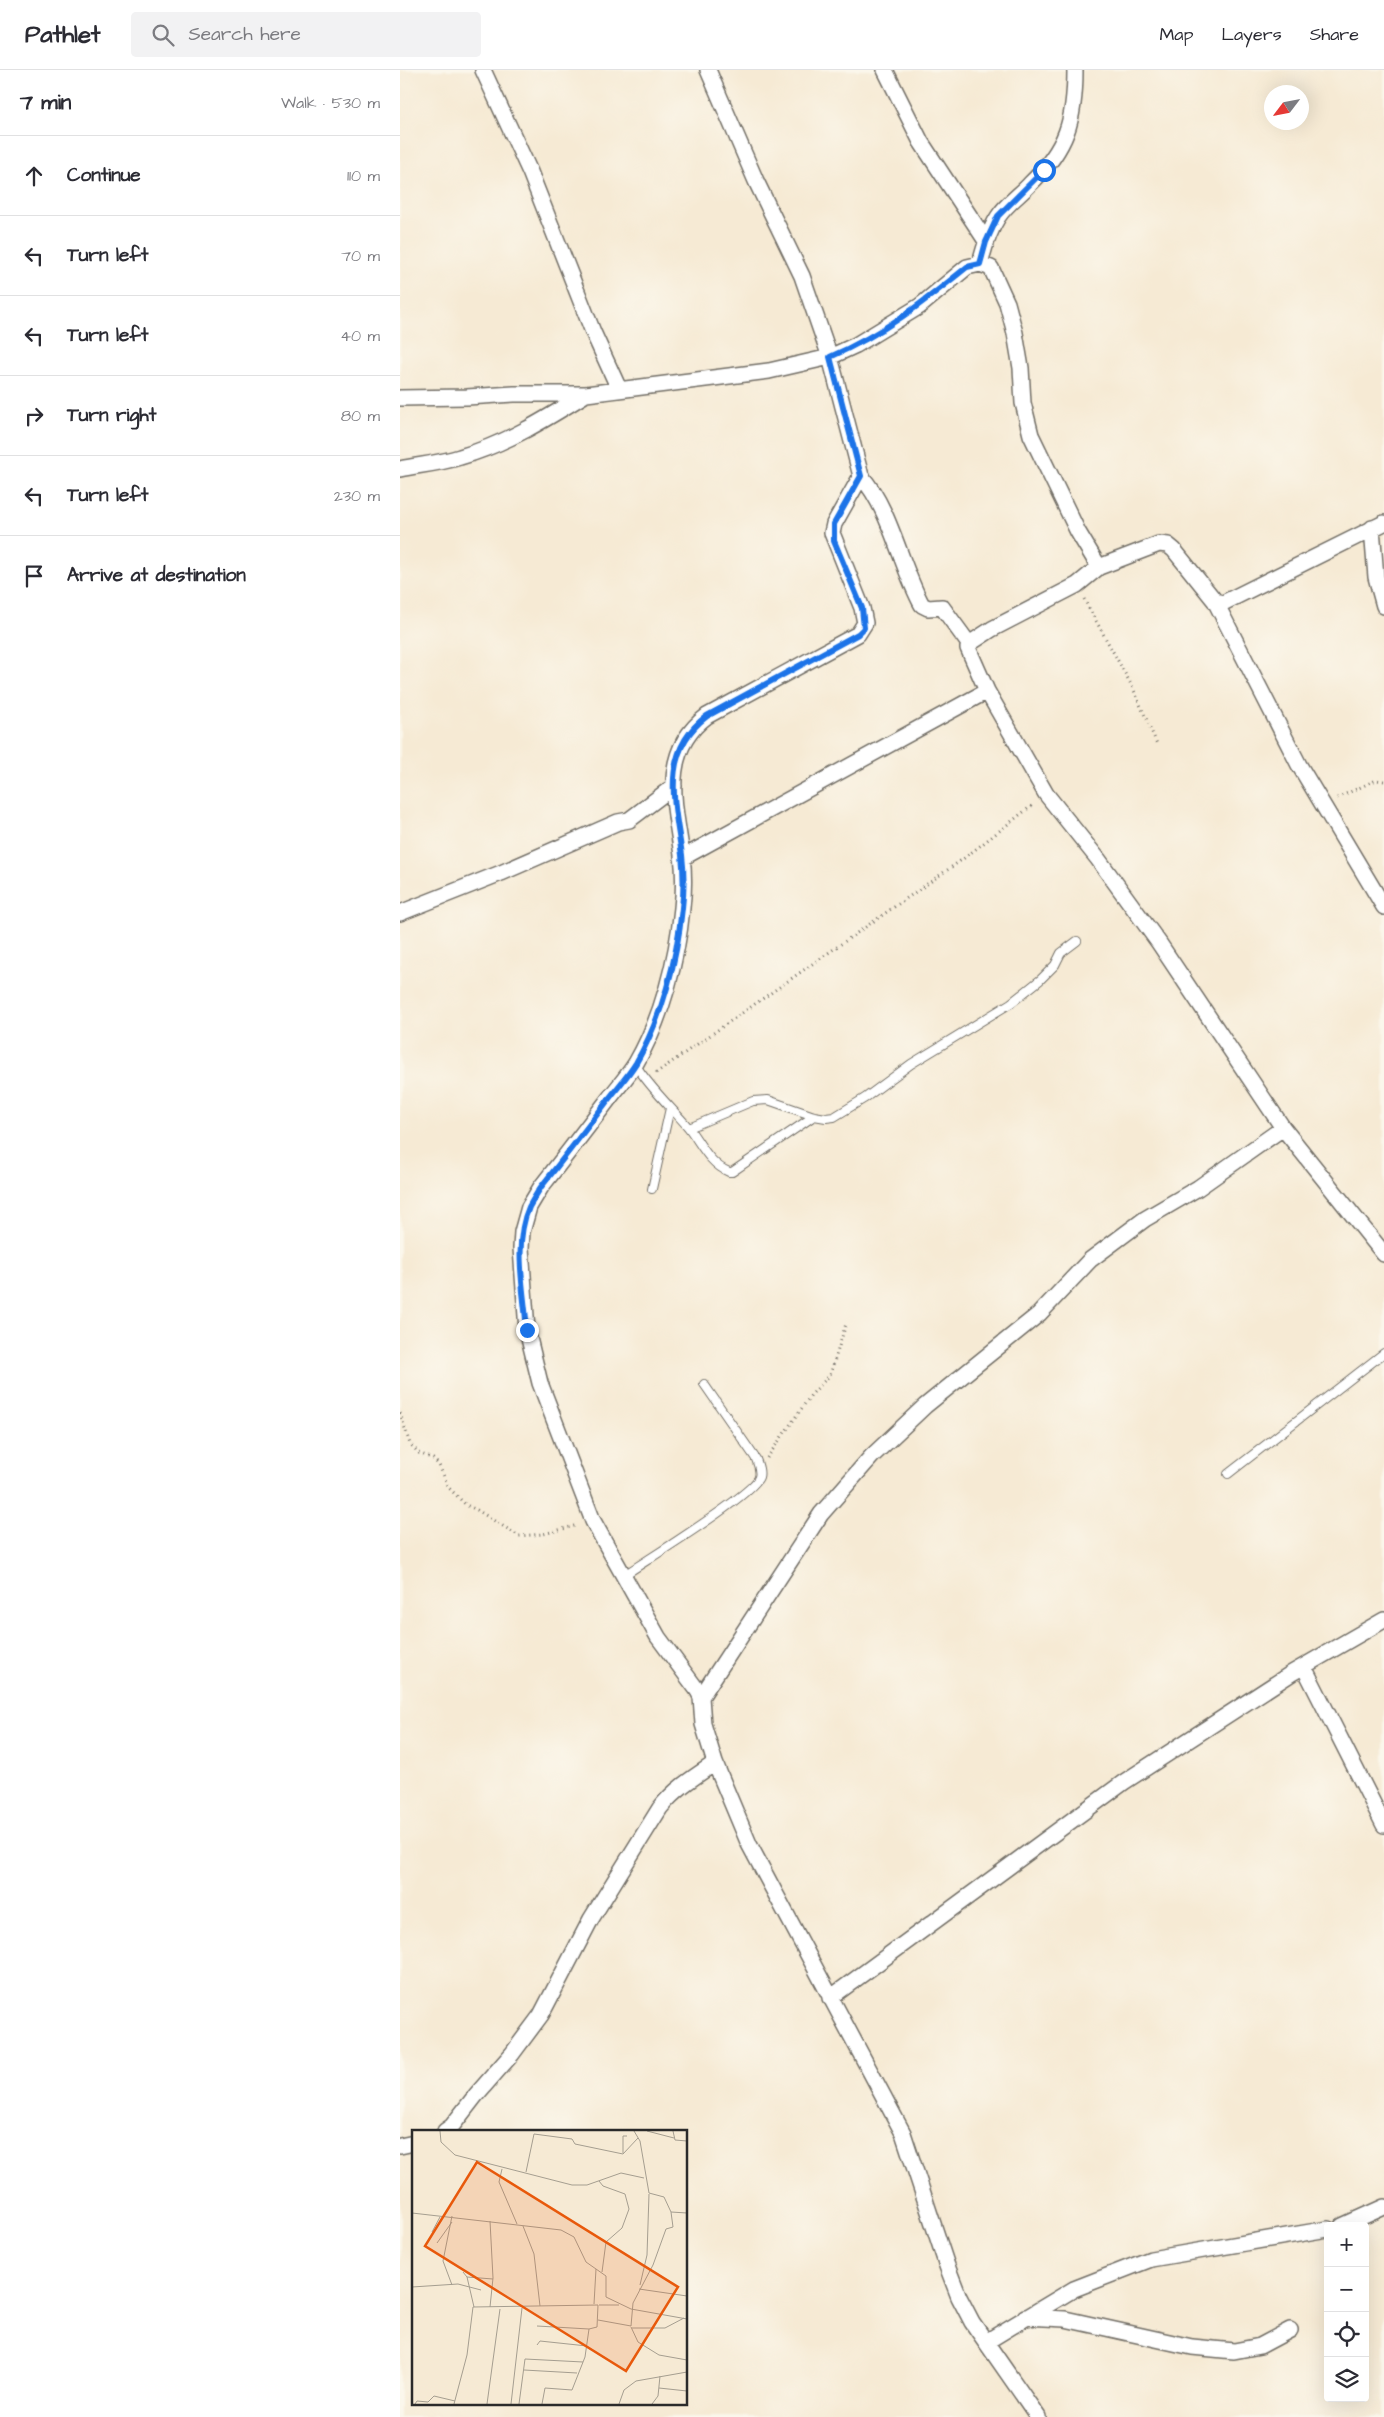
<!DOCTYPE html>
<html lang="en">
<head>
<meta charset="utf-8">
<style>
  :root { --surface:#fff; --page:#f2f2f3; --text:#2b2b33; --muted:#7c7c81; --line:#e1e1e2 }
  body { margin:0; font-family:"Architects Daughter",sans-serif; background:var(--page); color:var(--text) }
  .controls { position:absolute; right:15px; bottom:15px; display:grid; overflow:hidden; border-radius:5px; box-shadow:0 5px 20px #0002 }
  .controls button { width:45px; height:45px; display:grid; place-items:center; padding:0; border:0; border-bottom:1px solid var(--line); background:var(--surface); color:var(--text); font:25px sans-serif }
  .compass { position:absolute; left:864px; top:15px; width:45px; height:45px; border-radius:50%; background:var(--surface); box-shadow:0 5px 20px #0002; rotate:238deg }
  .stop { position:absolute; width:15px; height:15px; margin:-11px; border:4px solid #1a73e8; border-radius:50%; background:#fff }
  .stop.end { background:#1a73e8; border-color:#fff; box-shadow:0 1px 5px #0008 }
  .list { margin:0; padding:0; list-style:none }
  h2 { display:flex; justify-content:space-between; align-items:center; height:65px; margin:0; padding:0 20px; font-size:21px }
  h2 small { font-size:16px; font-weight:400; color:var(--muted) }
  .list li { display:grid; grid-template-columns:32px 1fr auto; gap:15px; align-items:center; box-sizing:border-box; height:80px; padding:0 20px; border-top:1px solid var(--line) }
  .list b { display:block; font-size:19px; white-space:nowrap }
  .list em { font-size:16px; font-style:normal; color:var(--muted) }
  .icon { flex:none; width:28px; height:28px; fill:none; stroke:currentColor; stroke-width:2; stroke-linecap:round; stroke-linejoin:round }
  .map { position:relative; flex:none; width:984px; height:2347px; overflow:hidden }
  header { display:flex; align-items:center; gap:30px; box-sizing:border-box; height:70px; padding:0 25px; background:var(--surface); border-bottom:1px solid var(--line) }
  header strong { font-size:24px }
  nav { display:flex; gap:28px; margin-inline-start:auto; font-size:18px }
  .search { width:350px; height:45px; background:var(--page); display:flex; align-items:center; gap:12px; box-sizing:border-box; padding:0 18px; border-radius:5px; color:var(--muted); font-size:19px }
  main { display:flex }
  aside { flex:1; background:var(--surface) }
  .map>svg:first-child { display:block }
</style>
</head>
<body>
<header>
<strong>Pathlet</strong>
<div class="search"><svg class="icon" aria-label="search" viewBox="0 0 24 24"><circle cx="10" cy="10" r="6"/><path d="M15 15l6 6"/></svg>Search here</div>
<nav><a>Map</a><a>Layers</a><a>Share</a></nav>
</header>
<main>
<aside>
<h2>7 min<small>Walk · 530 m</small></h2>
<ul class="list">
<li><svg class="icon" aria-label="ahead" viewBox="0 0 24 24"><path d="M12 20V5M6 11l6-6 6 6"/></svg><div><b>Continue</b></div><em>110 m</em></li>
<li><svg class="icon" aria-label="left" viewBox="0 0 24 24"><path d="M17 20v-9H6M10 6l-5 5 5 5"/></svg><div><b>Turn left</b></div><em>70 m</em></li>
<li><svg class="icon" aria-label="left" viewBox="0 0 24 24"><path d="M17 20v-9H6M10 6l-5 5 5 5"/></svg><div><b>Turn left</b></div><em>40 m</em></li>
<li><svg class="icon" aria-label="right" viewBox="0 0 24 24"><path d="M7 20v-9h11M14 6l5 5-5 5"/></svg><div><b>Turn right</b></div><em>80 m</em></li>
<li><svg class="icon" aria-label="left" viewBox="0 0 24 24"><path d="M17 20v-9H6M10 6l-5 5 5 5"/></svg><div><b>Turn left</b></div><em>230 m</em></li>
<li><svg class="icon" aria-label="arrive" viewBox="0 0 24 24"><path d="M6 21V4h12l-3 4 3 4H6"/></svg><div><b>Arrive at destination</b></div></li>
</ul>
</aside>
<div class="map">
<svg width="984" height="2347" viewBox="0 0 984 2347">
  <rect width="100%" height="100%" fill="#fbf7ec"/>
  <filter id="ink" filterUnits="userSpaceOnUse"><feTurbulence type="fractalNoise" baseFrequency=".02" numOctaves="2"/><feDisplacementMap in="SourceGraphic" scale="10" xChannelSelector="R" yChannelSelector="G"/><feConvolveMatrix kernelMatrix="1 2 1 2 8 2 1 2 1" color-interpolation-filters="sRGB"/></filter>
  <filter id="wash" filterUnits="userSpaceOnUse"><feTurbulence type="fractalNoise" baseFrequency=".0096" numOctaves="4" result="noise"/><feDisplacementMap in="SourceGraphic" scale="20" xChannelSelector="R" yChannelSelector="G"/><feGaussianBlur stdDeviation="1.12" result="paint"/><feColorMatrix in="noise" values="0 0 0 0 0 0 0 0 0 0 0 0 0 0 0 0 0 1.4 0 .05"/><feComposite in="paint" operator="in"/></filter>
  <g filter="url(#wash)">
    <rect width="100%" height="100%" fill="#f6ead4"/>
  </g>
  <g filter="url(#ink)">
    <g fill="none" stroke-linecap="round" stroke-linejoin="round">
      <defs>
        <path id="lane" d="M235 994C250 1018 270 1036 288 1057 300 1072 309 1094 329 1102H332L414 1046
          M289 1058 353 1031 368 1030 414 1046 426 1048 434 1047 465 1028 511 994 611 933 640 910 655 895 661 883 677 871
          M252 1119 270 1038
          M828 1404 984 1283
          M223 1506C245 1491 353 1425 359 1407 361 1401 358 1395 356 1389L304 1314"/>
        <path id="street" d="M83 0 130 102 193 262 219 319
          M308 0 356 111 402 206 430 287 461 406 434 454 432 463 462 538 465 553 458 564 307 646C259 682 275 735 282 785 284 802 284 821 282 838 277 890 262 948 236 993 228 1006 217 1018 208 1030 186 1059 164 1088 141 1117L129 1137 122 1162 121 1178 127 1260 140 1313 193 1451 258 1567 298 1621 301 1627 303 1654 315 1693 349 1774 503 2063 547 2196 559 2227 572 2252 638 2347
          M485 0 521 72 586 171
          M580 194C584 178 589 161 598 147 606 134 620 125 630 114 667 78 675 50 675 0
          M0 328 67 327 114 324H186L369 301 430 287 456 275 520 236 567 197 580 194 591 198 607 233 615 263 621 298 623 333 631 365 678 462 699 497
          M0 399C20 395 41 393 60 387 106 374 146 349 186 324
          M461 406C491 440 500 495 522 535L528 538 542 537 569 574
          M984 453 823 533 815 531 774 480 768 475 759 474 699 497 677 515 592 559 569 574 568 578 587 621 646 724 698 789 759 873 883 1058 984 1184
          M972 458 976 507 984 536
          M815 531 899 695 984 837
          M282 788 587 621
          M0 843 101 803 218 752 229 750 274 716
          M904 1597 984 1755
          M301 1627 421 1444 472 1386 525 1336 639 1244 690 1190 745 1149 798 1118 883 1058
          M430 1928 724 1712 892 1603 984 1550
          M45 2061 52 2056 76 2025 112 1984 141 1945 191 1849 260 1738C276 1718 294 1707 315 1693
          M0 2076 14 2073
          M942 2156 984 2137
          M625 2247 665 2249 792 2277 834 2281 860 2276 890 2260
          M586 2272 674 2219 751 2189 928 2159"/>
      </defs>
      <use href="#lane" stroke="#726e66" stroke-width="10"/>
      <use href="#street" stroke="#726e66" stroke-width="18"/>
      <path stroke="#726e66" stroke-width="3" stroke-dasharray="1 4" stroke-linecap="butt" d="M684 529 733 618 757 674
        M937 728 976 710 984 711
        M256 1003 563 789 634 734
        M0 1343 10 1374 19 1383 33 1389 39 1395 49 1418 66 1435 77 1440 119 1466 143 1464 178 1455
        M367 1388 411 1325 430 1305 446 1254"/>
      <use href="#lane" stroke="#fff" stroke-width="8"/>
      <use href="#street" stroke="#fff" stroke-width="15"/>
    </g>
  </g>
  <g fill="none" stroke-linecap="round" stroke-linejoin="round" filter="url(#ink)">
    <path stroke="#1a73e8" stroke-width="6" d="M127 1260C124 1221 113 1173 129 1137 133 1130 137 1123 141 1117 164 1088 186 1059 208 1030 217 1018 228 1006 236 993 262 948 277 890 282 838 284 821 284 802 282 785 275 735 259 682 307 646L458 564 464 558 462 538 434 471V454L461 406 430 287C486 262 520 235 567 197L580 194 586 172 598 146 644 100"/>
  </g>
  <g transform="translate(12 2060)">
    <rect width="275" height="275" fill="#f6ead4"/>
    <path fill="none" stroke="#a59e90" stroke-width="1" d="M28 1 29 12 43 25 160 55H175L209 43 232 48M222 1 228 11 237 63 252 67 259 82 275 83M235 1 262 8M261 1 263 10 275 11M211 23V6H215M90 39 87 52 105 94M114 42 122 4 160 9 163 14 211 24 226 8M187 51 191 56 213 64 217 79 210 98 194 112 190 142M0 83 149 100 162 107 174 132 194 146V167L219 179 275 189M111 96 122 124 128 176M20 102 28 87M25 113 40 92M51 142 55 147 81 149M55 147 62 177M40 155 31 131 40 86M228 155 235 125 237 64M0 157 46 154 69 160M227 159 275 166M182 174 184 139M187 175H207M78 177 81 148 78 91M186 190 219 196 221 173 241 135 254 99 261 97 259 82M125 196 177 199M219 197 226 212 247 225 275 230M220 198H253L272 188M125 215 128 211 175 216M112 240 165 243M247 258 275 261M3 274 5 271 16 272 22 266 43 271M42 274 55 225 61 177 186 175 185 197 177 199 173 227 160 260 133 258 130 274M75 274 88 179M99 274 110 178M107 274 113 229 171 232M207 274 212 260 224 251 275 242M240 274 246 266 248 246"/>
    <path fill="#e8590c" fill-opacity="0.15" stroke="#e8590c" stroke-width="2.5" d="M65 32 266 157 214 241 13 116Z"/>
    <rect width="275" height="275" fill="none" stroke="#2b2b2b" stroke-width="2.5"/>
  </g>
</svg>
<div class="controls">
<button>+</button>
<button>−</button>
<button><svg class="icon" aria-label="locate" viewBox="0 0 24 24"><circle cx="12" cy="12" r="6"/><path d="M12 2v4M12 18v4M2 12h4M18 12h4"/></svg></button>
<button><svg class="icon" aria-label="layers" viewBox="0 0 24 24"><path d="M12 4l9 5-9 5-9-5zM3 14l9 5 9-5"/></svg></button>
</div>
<svg class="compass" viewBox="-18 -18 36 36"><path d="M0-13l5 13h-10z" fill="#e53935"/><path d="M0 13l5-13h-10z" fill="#7c7c81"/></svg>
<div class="stop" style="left:644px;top:100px"></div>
<div class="stop end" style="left:127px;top:1260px"></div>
</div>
</main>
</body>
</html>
